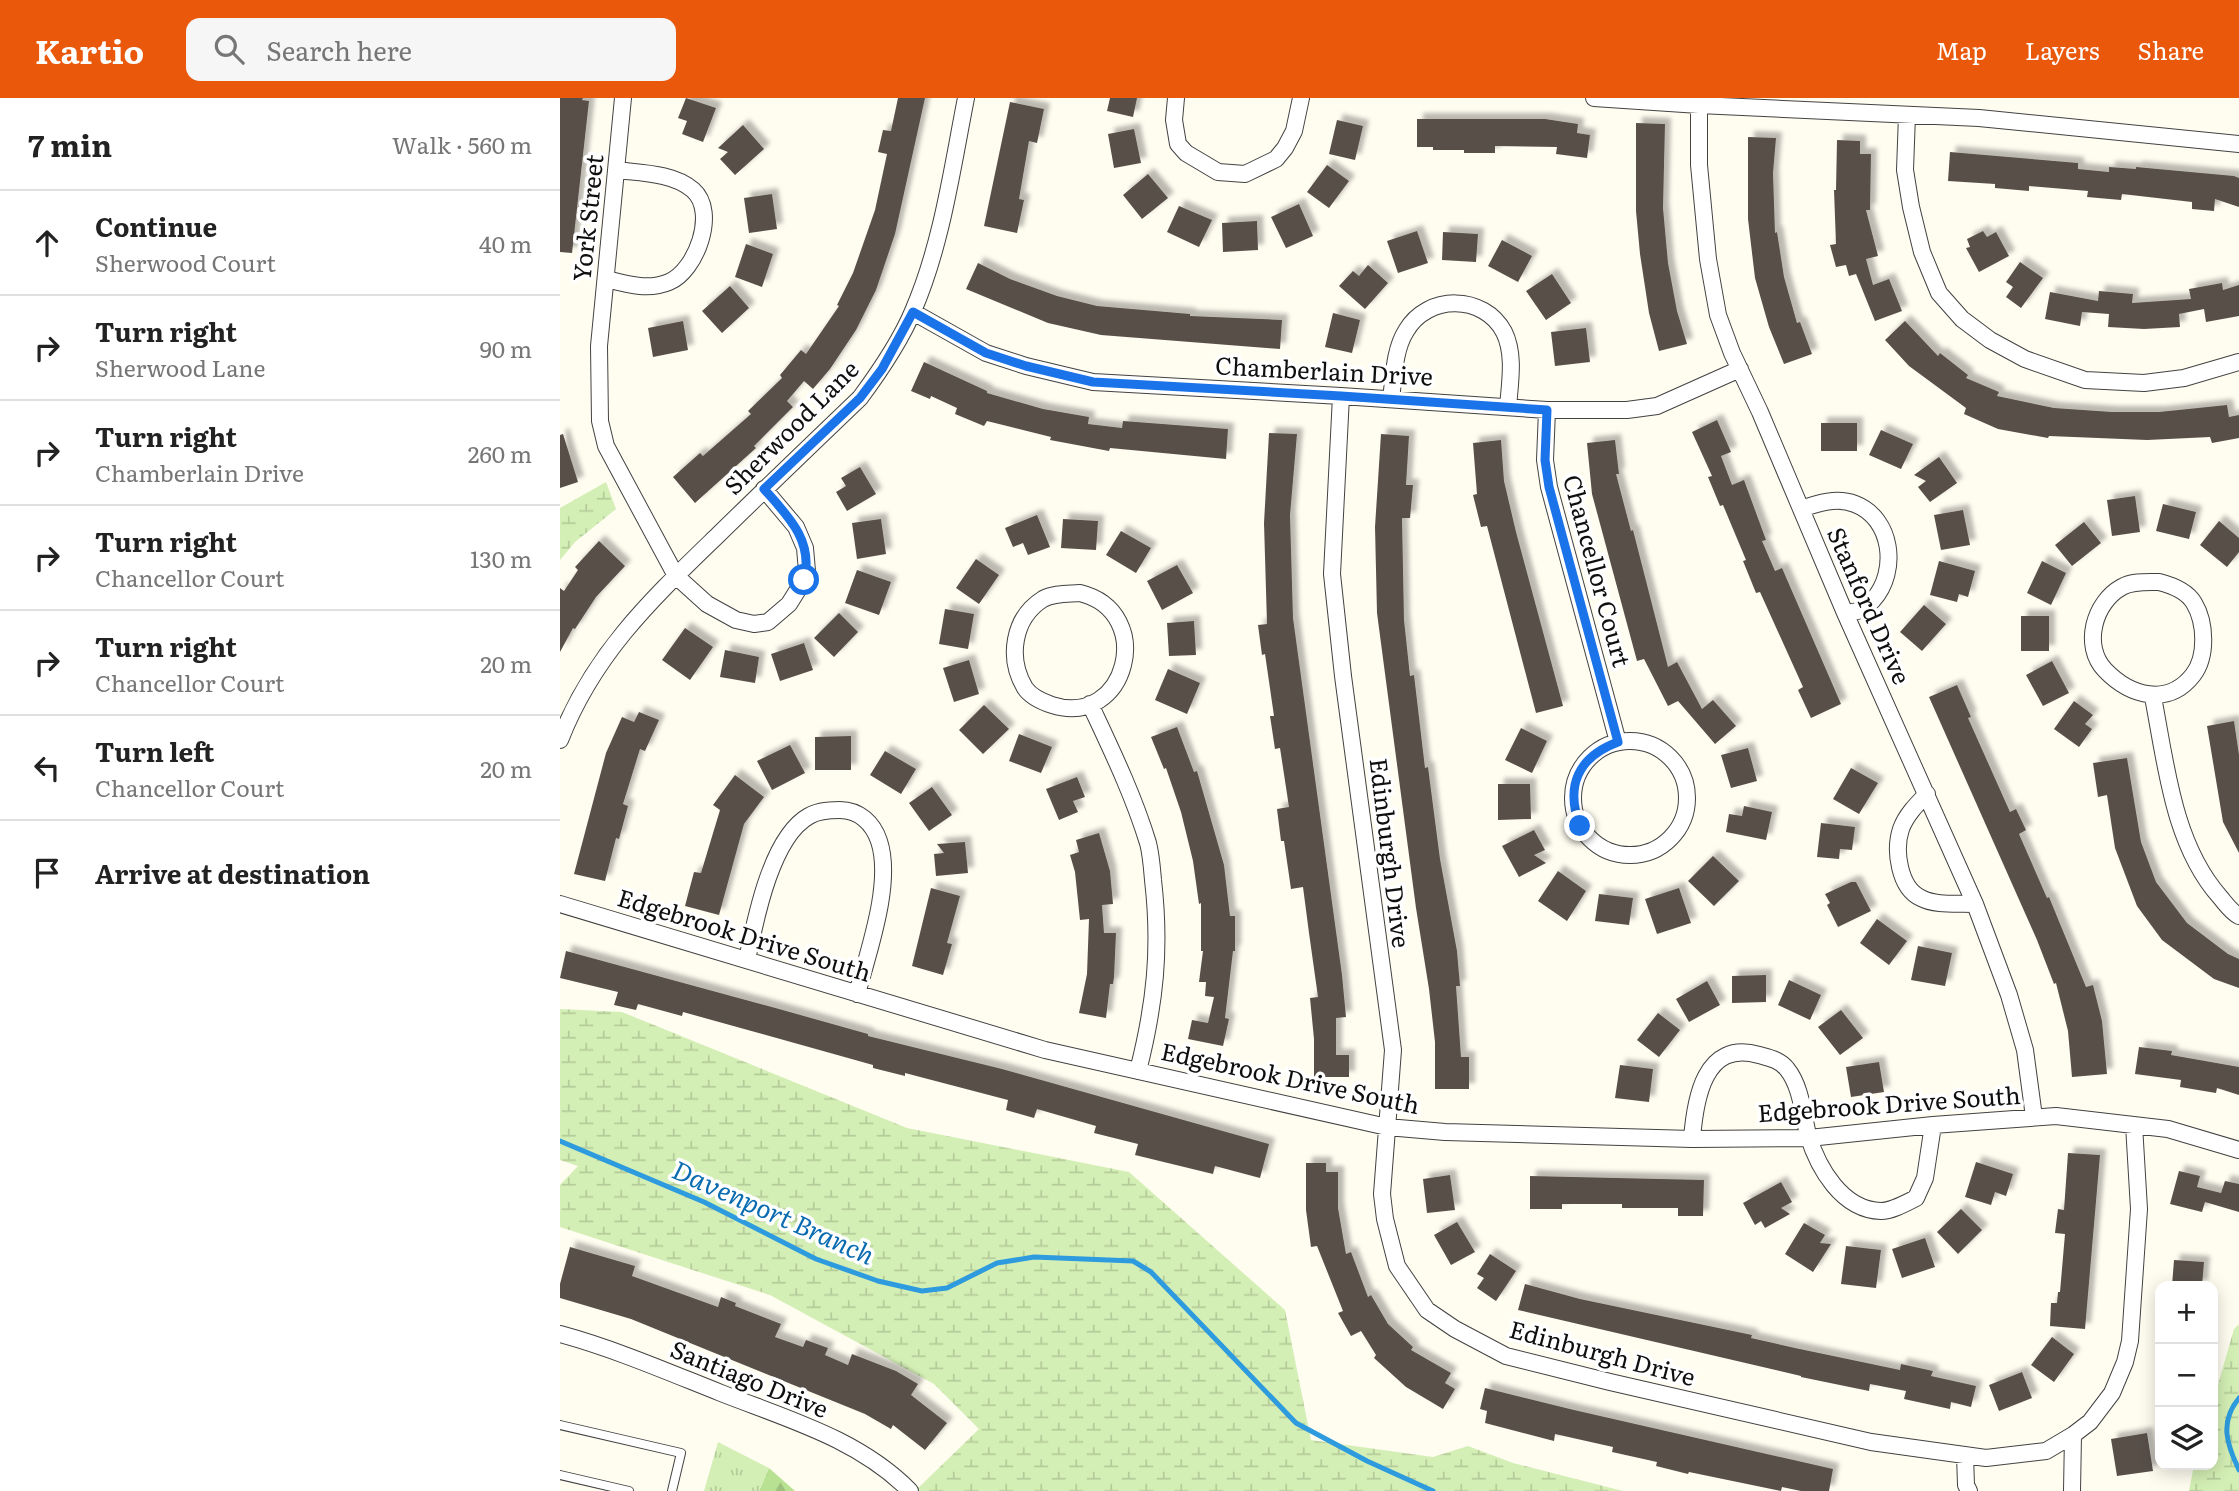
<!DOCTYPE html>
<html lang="en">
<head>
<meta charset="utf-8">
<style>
  :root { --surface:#fff; --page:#f6f6f6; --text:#222; --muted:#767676; --line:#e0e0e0; --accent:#ea580c }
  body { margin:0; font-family:Literata,serif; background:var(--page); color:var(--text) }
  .controls { position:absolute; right:21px; bottom:21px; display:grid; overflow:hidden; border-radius:14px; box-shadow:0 4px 18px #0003 }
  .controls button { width:63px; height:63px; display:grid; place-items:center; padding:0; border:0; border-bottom:2px solid var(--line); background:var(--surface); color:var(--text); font:35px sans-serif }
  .stop { position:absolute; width:21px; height:21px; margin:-16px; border:5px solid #1a73e8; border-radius:50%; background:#fff }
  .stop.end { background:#1a73e8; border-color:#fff; box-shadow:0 2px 7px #0008 }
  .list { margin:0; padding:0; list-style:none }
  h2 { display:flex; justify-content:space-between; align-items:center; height:91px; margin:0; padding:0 28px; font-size:30px }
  h2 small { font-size:23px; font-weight:400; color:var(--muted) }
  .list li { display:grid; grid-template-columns:46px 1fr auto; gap:21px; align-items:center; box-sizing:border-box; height:105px; padding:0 28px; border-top:2px solid var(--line) }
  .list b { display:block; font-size:26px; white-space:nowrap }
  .list p { margin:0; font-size:23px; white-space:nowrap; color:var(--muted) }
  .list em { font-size:23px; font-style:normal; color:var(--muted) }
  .icon { flex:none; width:38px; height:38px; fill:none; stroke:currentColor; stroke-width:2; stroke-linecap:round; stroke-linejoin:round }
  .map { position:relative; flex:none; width:1679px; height:1393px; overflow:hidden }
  header { display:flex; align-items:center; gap:42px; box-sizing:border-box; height:98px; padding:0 35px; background:var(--accent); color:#fff }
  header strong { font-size:33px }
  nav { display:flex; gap:38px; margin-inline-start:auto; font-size:24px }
  .search { width:490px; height:63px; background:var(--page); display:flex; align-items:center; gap:18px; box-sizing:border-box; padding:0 24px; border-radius:14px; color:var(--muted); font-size:26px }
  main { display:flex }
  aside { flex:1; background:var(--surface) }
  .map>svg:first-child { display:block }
</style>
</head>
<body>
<header>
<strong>Kartio</strong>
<div class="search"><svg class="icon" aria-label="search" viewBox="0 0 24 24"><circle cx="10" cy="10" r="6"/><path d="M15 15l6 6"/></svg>Search here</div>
<nav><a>Map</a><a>Layers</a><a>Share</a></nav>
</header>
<main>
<aside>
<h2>7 min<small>Walk · 560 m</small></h2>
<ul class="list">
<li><svg class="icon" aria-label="ahead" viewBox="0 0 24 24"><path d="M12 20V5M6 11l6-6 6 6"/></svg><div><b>Continue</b><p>Sherwood Court</p></div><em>40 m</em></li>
<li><svg class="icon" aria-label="right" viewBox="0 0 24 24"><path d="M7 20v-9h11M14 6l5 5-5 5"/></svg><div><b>Turn right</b><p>Sherwood Lane</p></div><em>90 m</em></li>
<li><svg class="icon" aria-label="right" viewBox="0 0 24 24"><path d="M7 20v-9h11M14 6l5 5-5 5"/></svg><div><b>Turn right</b><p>Chamberlain Drive</p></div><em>260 m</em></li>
<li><svg class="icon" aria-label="right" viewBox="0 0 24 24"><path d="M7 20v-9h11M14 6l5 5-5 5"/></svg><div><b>Turn right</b><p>Chancellor Court</p></div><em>130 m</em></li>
<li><svg class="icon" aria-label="right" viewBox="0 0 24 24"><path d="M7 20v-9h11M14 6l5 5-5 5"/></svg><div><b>Turn right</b><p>Chancellor Court</p></div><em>20 m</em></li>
<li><svg class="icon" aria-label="left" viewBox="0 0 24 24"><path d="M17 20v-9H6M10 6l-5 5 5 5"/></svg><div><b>Turn left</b><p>Chancellor Court</p></div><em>20 m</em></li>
<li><svg class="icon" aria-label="arrive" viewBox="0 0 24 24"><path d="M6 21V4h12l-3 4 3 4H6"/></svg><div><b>Arrive at destination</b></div></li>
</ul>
</aside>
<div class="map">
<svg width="1679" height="1393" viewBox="0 0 1679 1393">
  <defs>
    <pattern id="forest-firs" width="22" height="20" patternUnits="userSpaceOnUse" patternTransform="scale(1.75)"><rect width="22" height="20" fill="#b8e192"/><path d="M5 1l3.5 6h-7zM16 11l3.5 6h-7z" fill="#9dc07d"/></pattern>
    <pattern id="wetland-marsh" width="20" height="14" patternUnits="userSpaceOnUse" patternTransform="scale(1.75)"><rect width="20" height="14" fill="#d4efb5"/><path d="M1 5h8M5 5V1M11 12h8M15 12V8" fill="none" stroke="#b5cc9a"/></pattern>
    <pattern id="park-tufts" width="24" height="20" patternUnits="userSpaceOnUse" patternTransform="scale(1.75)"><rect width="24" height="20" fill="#d4efb5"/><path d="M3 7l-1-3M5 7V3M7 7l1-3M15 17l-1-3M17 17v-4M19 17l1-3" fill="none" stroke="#b5cc9a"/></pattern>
    <filter id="shadow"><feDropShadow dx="6" dy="-6" stdDeviation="2" flood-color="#0004"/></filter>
  </defs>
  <rect width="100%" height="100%" fill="#fffcf0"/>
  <path fill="url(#forest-firs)" d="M209 1370 235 1393H199Z"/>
  <path fill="url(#wetland-marsh)" d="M46 384 56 411 15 444 0 462V410Z
    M0 911 62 914 347 1030 569 1074 725 1212 751 1342 873 1359 908 1348 953 1365 1063 1393H355L419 1331 374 1286 210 1197 0 1129V1087L18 1068 0 1062Z
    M1679 1226V1393H1629L1634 1367H1653V1304L1674 1231Z"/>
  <path fill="url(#park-tufts)" d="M158 1344 209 1370 199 1393H144Z"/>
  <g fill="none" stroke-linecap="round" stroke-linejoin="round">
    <path stroke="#2d9bdd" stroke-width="5" d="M0 1043 144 1104 256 1161 318 1183 362 1193 387 1190 437 1165 474 1159 573 1163 591 1174 736 1325 807 1363 873 1393
      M1679 1300C1659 1324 1667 1347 1679 1372"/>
  </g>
  <path fill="#594f4a" filter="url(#shadow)" d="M0 0H23L22 2 29 3 12 155 0 154Z
    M126 0 156 10 143 44 122 36 127 23 118 20Z
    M338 0H365L335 136 316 192 296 232 270 271 253 291 244 283 227 303 233 309 194 348 196 350 135 405 113 379 140 355 143 358 191 316 188 313 222 280 220 277 241 252 246 256 279 208 277 207 293 175 315 112 327 56 318 54 323 32 331 33Z
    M550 0H577L573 19 547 13Z
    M450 4 484 11 477 45 469 43 459 101 464 102 457 135 424 128Z
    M857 21H985L1018 26 1017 35 1030 37 1027 60 996 56 997 49 935 48V55H904V52H873V49H857Z
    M777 22 803 28 795 62 769 56Z
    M1076 25 1105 26 1103 110 1108 165 1117 213 1127 246 1099 253 1089 215 1080 156 1076 113Z
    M183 27 204 51 175 77 160 61 168 54 158 50Z
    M574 31 581 65 554 70 548 36Z
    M1188 39 1216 40 1213 75 1215 135 1217 134 1224 179 1237 225 1240 224 1252 256 1224 266 1209 229 1195 180 1188 121Z
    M1277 42 1300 43V56H1311L1310 112H1306L1318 158 1306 161 1313 187 1329 181 1342 213 1315 223 1296 176 1289 178 1286 167 1276 169 1270 147 1276 146 1274 92H1276Z
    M1390 54 1518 65V71L1549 74V69L1576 71V69L1674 78 1679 80V109L1655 101 1654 113 1632 111V104L1562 96 1561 102 1527 99 1528 93 1469 88V93L1435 90V86L1388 83Z
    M767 67 789 83 769 110 747 94Z
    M588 76 608 100 582 121 563 97Z
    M212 96 217 131 189 135 184 100Z
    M739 106 753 138 726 150 711 119Z
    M619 108 652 122 639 149 607 134Z
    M697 123 698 152 663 154 662 125Z
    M857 133 868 165 838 175 827 143Z
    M1423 133 1427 139 1436 134 1449 158 1419 174 1406 150 1410 149 1407 141Z
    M883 134 918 136 916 164 882 162Z
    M942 142 972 158 958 184 928 168Z
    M186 146 213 156 202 189 175 179Z
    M1460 164 1483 180 1461 210 1446 199 1453 189 1446 184Z
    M418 165 450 181 497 198 537 208 630 216V218L722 222 720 251 541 237 488 225 406 191Z
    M808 167 828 185 805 211 779 188 793 173 799 178Z
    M992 176 1011 205 986 222 966 193Z
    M1662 185 1663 192 1679 187V218L1646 224 1644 211 1619 216 1620 229 1584 231 1548 229 1549 216 1522 214 1520 228 1485 221 1490 194 1538 203 1539 193 1573 196 1572 205 1631 201 1629 191Z
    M170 188 189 210 162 235 142 213Z
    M773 215 800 222 792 255 765 249Z
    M123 223 128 252 93 259 88 230Z
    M1345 223 1378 258 1380 255 1408 277 1406 280 1439 294 1437 298 1494 310 1552 314H1599L1667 307 1669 319 1679 317V340L1652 345 1650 339 1587 342 1489 338 1488 340 1438 331 1404 316 1406 310 1349 268 1325 242Z
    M1026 230 1030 264 995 268 991 234Z
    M364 264 427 293V295L483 311 529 319 528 326 562 330 563 323 668 331 666 361 550 350 549 353 490 342 491 339 427 323 424 328 395 316 397 310 371 298 370 301 351 293Z
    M1157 322 1171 354 1161 358 1172 387 1184 382 1206 442 1202 443 1215 473 1222 470 1281 606 1251 620 1238 592 1243 589 1200 494 1196 495 1183 463 1186 462 1163 407 1160 408 1148 379 1152 378 1132 334Z
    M1261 325H1297V353H1261Z
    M1321 332 1353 346 1341 371 1309 357Z
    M709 335 737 336 730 417 733 520 782 877 786 919 776 920V957H789V979H754V941L750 900 758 899 749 835 743 789 731 791 724 743H721L717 711 729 709 720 650 715 651 710 618H714L705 556 702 557 698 527 707 526 704 425Z
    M3 336 18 384 0 390V337Z
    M821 336 849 338 846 387H853L850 420H842L844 522 850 578 854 577 865 670 868 669 880 761 897 853 900 888H896L901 959H909V991H875V944L869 891 856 810 817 515 815 429Z
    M941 342 944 383 956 434 1003 608 976 615 927 428 921 429 913 397 917 396 913 345Z
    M1055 342 1059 376H1056L1071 433 1073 432 1108 569 1117 564 1142 611 1153 602 1176 628 1155 646 1118 603 1108 608 1084 561 1077 563 1032 396 1027 345Z
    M1379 359 1397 385 1370 404 1358 389 1366 383 1354 377Z
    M300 369 316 396 287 413 276 394 286 388 281 380Z
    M1575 398 1580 434 1552 438 1547 402Z
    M1603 406 1636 414 1629 441 1596 433Z
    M1403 412 1410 447 1381 452 1374 417Z
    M477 417 490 449 468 457 463 445 453 449 445 430Z
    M321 421 326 456 297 461 292 425Z
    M503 421 538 423 536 452 501 450Z
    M1659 423 1679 440V454L1667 469 1640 447Z
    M1524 424 1541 445 1512 468 1495 447Z
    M561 433 591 450 576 475 546 457Z
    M39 443 65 468 36 499 15 531 13 530 0 554V490L4 493 18 472 15 469Z
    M416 461 439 477 419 506 396 490Z
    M1379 463 1415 473 1408 499 1399 496 1397 504 1370 497Z
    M1482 463 1506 475 1491 507 1467 495Z
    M617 467 633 495 602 512 587 483Z
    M297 472 331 484 319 517 285 505Z
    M1364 507 1386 526 1362 553 1340 534Z
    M385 511 414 516 408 551 379 546Z
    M279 515 298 534 274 559 254 540Z
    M1461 518H1489V553H1461Z
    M634 523 636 557 609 558 607 525Z
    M125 530 153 549 130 582 102 562Z
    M244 545 253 572 220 583 211 556Z
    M165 552 199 559 195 585 160 579Z
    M409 562 419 596 394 604 383 570Z
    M1492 563 1509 595 1483 608 1466 577Z
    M608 571 640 585 627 616 595 602Z
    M1397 587 1411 619 1408 620 1450 714 1456 711 1466 732 1459 736 1487 800 1489 799 1526 889 1533 887 1542 923 1547 976 1512 979 1508 933 1496 885 1494 886 1477 842 1369 599Z
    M1514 603 1533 617 1525 626 1532 631 1519 649 1494 631Z
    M424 607 449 631 423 656 399 632Z
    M79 614 99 622 85 653 80 651 63 706 68 708 59 741 56 740 45 783 14 776 46 655 62 619 74 624Z
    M1674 623 1679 657V755L1663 724 1647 628Z
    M617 629 634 674 637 673 664 767 670 818H675V853H673L665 920 669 921 663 948 628 941 632 922 648 925 654 899 645 898 646 884H639L643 853H641V805L639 806 633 763 621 714 606 670 604 671 591 639Z
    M961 630 987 643 972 675 945 662Z
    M459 636 492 649 481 675 449 663Z
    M291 638V672H255V639Z
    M230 647 245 675 212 692 197 663Z
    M1188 650 1197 683 1171 690 1161 657Z
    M325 653 356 671 341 696 310 677Z
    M1567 660 1581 744 1596 784 1627 825 1668 856 1679 861V890L1654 881 1602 842 1577 808 1555 750 1547 697 1538 699 1533 665Z
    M1291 670 1318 685 1299 716 1273 701Z
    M175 677 204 699 184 726 159 817 125 808 134 774 141 775 160 712 153 707Z
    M517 679 525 699 513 703 518 714 499 722 486 691Z
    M938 686H970L971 721 938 722Z
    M372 689 392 717 369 733 349 705Z
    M1184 708 1212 714 1206 742 1166 734 1169 716 1182 718Z
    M1261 725 1295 729 1292 752 1280 751 1279 761 1257 759Z
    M974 732 985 752 974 757 986 765 959 779 942 748Z
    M539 735 550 773 553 806 542 807 544 835H556L554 879 553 886H550L546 920 519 915 527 876 529 821 520 822 515 774 510 757 519 754 516 742Z
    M405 744 408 775 376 778 374 756 384 755 377 746Z
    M1153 758 1179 783 1154 808 1128 783Z
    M998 773 1026 793 1007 823 978 803Z
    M1291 784H1296L1311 813 1278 829 1267 807 1270 805 1265 796Z
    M371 790 400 798 387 845 392 846 383 877 352 868Z
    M1119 790 1131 825 1097 836 1085 801Z
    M1039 796 1073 800 1069 827 1035 823Z
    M1317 821 1347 843 1329 867 1300 845Z
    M1358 848 1392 855 1385 888 1351 882Z
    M6 853 219 911 308 936V938L442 971 709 1046 700 1080 655 1068 653 1076 575 1057 578 1046 534 1035 536 1028 477 1011 474 1020 446 1012 448 1002 345 975V978L313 970V967L177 929 123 914 122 918 78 906 76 912 54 907 58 894 0 880Z
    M1206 877V904L1172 905V878Z
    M1229 882 1261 897 1250 922 1218 907Z
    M1147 883 1160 907 1129 924 1116 901Z
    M1281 912 1303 940 1280 957 1258 929Z
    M1098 915 1120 932 1099 959 1077 942Z
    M1579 949 1612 953 1611 957 1679 969V997L1657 990 1656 995 1620 989 1621 982 1575 976Z
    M1319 964 1324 994 1291 999 1286 969Z
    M1060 967 1093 971 1089 1004 1055 1000Z
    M1508 1055 1540 1057 1525 1231 1490 1228 1491 1205H1497L1498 1194H1500L1505 1136 1495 1135 1498 1111 1504 1112Z
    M1416 1064 1453 1076 1446 1098 1435 1094 1431 1107 1405 1099Z
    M746 1065H766V1074H778V1110L786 1156 791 1154 808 1199 811 1197 828 1226 853 1249 851 1252 891 1275 885 1285 895 1291 883 1311 846 1289 814 1260 816 1257 801 1233 791 1238 778 1215 783 1213 757 1148 751 1149 746 1112Z
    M1619 1073 1640 1078 1637 1089 1661 1095 1665 1083 1679 1086V1114L1645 1104 1642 1114 1610 1106Z
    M890 1077 895 1112 867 1115 863 1081Z
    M970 1078 1144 1082 1143 1118H1118V1110H1062V1106H1002V1111H970Z
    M1221 1084 1232 1104 1221 1110 1230 1116 1205 1130 1201 1123 1195 1127 1183 1105Z
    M1401 1111 1422 1132 1398 1156 1377 1134Z
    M897 1124 915 1154 891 1167 874 1137Z
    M1244 1125 1265 1137 1260 1145 1271 1146 1253 1174 1225 1156Z
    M1365 1140 1375 1169 1342 1180 1332 1151Z
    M1286 1148 1321 1152 1316 1190 1281 1186Z
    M10 1149 75 1168 72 1178 158 1209 161 1199 176 1205 175 1208 221 1226 215 1239 243 1249 246 1242 268 1250 265 1257 288 1267 292 1256 336 1273 358 1286 351 1297 387 1325 365 1352 333 1327 331 1331 305 1316 71 1221 0 1200V1186Z
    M930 1156 956 1173 936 1203 917 1190 924 1180 917 1176Z
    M1614 1162 1644 1164 1642 1188H1612Z
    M965 1186 1020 1201 1192 1237 1191 1240 1235 1250 1340 1272 1341 1266 1373 1273 1371 1278 1416 1288 1411 1309 1391 1304 1390 1311 1344 1301 1346 1293 1310 1286 1309 1293 1241 1279V1278L958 1212Z
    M1492 1239 1514 1256 1494 1284 1471 1267Z
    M1462 1274 1472 1300 1439 1313 1429 1287Z
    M925 1290 1014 1312 1273 1371 1269 1393H1241L1222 1389 1221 1393 1129 1374 1128 1376 1096 1368 1097 1364 1052 1354 1053 1349 995 1336 994 1343 925 1325 927 1313 920 1311Z
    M1587 1335 1593 1373 1557 1378 1551 1341Z"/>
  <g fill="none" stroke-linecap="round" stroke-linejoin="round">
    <defs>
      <path id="service" d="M0 1327 121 1355 112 1393
        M0 1377 69 1393"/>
      <path id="minor" d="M63 0 39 248 40 323 46 348 116 478 147 506 176 522 194 526 208 524 229 506 244 482 247 473 245 450 236 429 204 391
        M616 0 614 22 618 46 626 55 658 74 685 76 716 61 725 50 734 33 741 0
        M1034 0 1139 7 1419 20 1679 46
        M1139 7V67L1148 161 1158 217 1172 255 1200 314 1285 515 1415 806 1449 897 1465 952 1474 1019
        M1347 17 1345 72 1351 109 1362 154 1379 195 1402 221 1430 242 1465 261 1525 282 1584 285 1624 280 1679 264
        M46 181C66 186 88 193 109 184 136 173 158 114 133 92 114 75 81 75 56 72
        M353 214 426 255 466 268 533 284 781 298 987 312H1067L1097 308 1180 271
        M781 298 772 476 783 578 833 952 822 1096 825 1121 837 1168 867 1212 895 1231 946 1258 1050 1284 1311 1344 1426 1360 1486 1353 1513 1337 1530 1324 1552 1295 1565 1264 1570 1243 1579 1111 1574 1027
        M831 301C834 279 834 252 846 233 867 196 924 196 944 234 955 256 950 284 948 309
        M987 312 985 362 989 389 1058 644
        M1241 411C1258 405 1277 399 1295 406 1332 420 1339 473 1313 502 1310 505 1306 510 1301 512 1296 514 1290 514 1285 515
        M1599 484C1611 487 1627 493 1634 505 1646 525 1647 559 1633 577 1608 609 1570 598 1545 572 1522 548 1534 504 1562 489 1572 483 1587 484 1599 484Z
        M520 495C597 514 567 631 492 607 483 604 471 599 465 590 447 560 453 520 483 501 494 495 508 496 520 495Z
        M1593 599C1606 666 1613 746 1660 799 1666 806 1671 814 1679 818
        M530 606C551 651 573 696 588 745 591 756 592 770 593 782 601 851 595 906 578 973
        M0 642C34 555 92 501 158 437 205 391 252 346 300 300 320 273 340 244 353 213 382 146 392 71 406 0
        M1013 700a57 57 0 1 1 114 0a57 57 0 1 1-114 0Z
        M1367 696C1357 706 1346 717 1341 731 1334 752 1339 790 1361 800 1376 808 1398 805 1415 806
        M0 806 485 952 827 1029 885 1034 1132 1041 1249 1040 1373 1027 1496 1018 1608 1031 1679 1052
        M187 862C195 823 211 739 249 718 257 713 271 712 280 712 299 712 313 725 319 743 333 785 308 854 297 896
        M1132 1041C1135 1002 1144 941 1199 957 1210 960 1220 962 1227 971 1241 988 1243 1016 1248 1037 1258 1070 1282 1112 1321 1113 1332 1113 1346 1105 1356 1100L1365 1080 1373 1027
        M0 1236C55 1251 108 1274 161 1295 227 1321 299 1341 350 1393
        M1405 1357 1406 1387 1409 1393
        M1512 1393 1513 1337"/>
    </defs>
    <use href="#service" stroke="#424242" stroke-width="10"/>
    <use href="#minor" stroke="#424242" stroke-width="18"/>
    <use href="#service" stroke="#fff" stroke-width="8"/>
    <use href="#minor" stroke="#fff" stroke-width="16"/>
  </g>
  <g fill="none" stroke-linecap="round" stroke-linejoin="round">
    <path stroke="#1a73e8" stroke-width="9" d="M244 482C254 443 228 418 204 391L300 300 322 271 353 214 426 255 466 268 533 284 781 298 987 312 985 362 989 389 1058 644C1018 659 1005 688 1020 728"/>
  </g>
  <g text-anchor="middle" stroke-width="7" stroke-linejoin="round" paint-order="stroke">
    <g font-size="24" fill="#0f0f0f" stroke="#fff">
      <text transform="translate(29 120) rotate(-84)" y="8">York Street</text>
      <text transform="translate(764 274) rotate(3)" y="8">Chamberlain Drive</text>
      <text transform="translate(232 330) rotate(-45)" y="8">Sherwood Lane</text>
      <text transform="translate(1036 473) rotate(75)" y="8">Chancellor Court</text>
      <text transform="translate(1308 508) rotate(66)" y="8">Stanford Drive</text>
      <text transform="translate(829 755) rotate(83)" y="8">Edinburgh Drive</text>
      <text transform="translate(184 838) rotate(17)" y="8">Edgebrook Drive South</text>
      <text transform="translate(730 981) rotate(12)" y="8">Edgebrook Drive South</text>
      <text transform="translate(1329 1007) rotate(-4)" y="8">Edgebrook Drive South</text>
      <text transform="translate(1042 1256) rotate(15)" y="8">Edinburgh Drive</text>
      <text transform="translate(189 1282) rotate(22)" y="8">Santiago Drive</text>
    </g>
    <g font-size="26" font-style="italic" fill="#096bb0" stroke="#fff">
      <text transform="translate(213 1115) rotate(24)" y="9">Davenport Branch</text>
    </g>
  </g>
</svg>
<div class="controls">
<button>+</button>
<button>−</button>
<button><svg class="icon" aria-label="layers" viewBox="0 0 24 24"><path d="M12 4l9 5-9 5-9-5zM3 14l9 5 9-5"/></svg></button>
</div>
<div class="stop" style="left:244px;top:482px"></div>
<div class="stop end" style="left:1020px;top:728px"></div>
</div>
</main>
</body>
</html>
